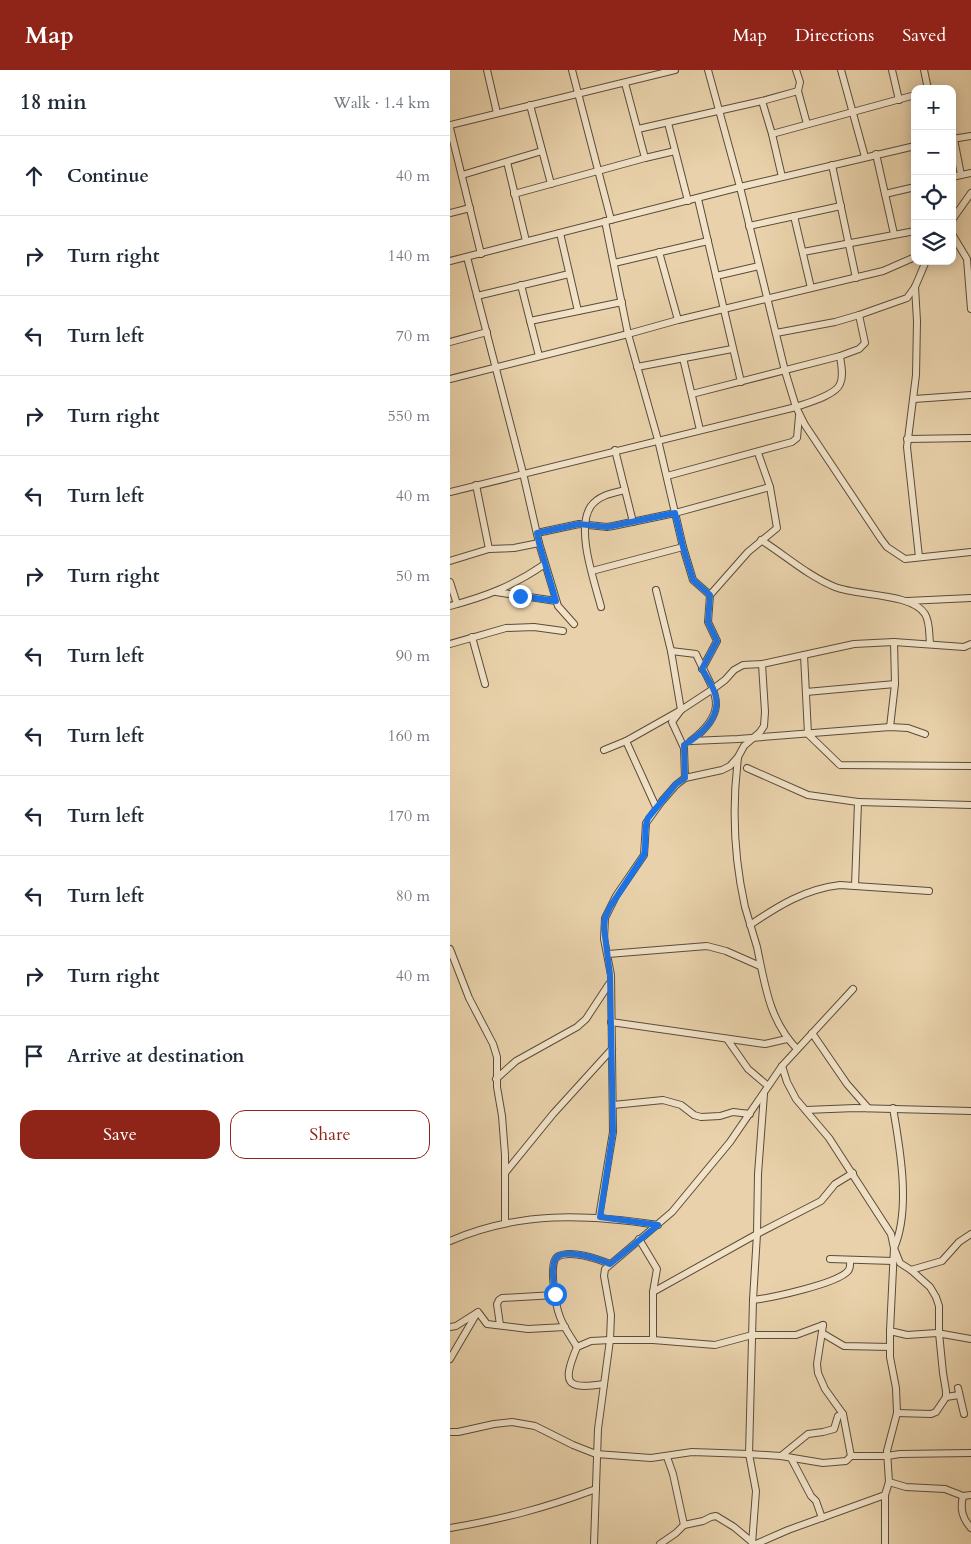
<!DOCTYPE html>
<meta charset="utf-8">
<style>
:root{--surface:#fff;--page:#f2f2f3;--text:#1f2937;--muted:#747a83;--line:#e0e1e3;--accent:#8f2418}
body{margin:0;font-family:Cardo,serif;background:var(--page);color:var(--text)}
.controls{position:absolute;right:15px;top:15px;display:grid;overflow:hidden;border-radius:10px;box-shadow:0 2px 12px #0003}
.controls button{width:45px;height:45px;display:grid;place-items:center;padding:0;border:0;border-bottom:1px solid var(--line);background:var(--surface);color:var(--text);font:25px sans-serif}
.stop{position:absolute;width:15px;height:15px;margin:-11px;border:4px solid #1a73e8;border-radius:50%;background:#fff}
.stop.end{background:#1a73e8;border-color:#fff;box-shadow:0 1px 5px #0008}
.list{margin:0;padding:0;list-style:none}
h2{display:flex;justify-content:space-between;align-items:center;height:65px;margin:0;padding:0 20px;font-size:21px}
h2 small{font-size:16px;font-weight:400;color:var(--muted)}
.list li{display:grid;grid-template-columns:32px 1fr auto;gap:15px;align-items:center;box-sizing:border-box;height:80px;padding:0 20px;border-top:1px solid var(--line)}
.list b{display:block;font-size:19px;white-space:nowrap}
.list em{font-size:16px;font-style:normal;color:var(--muted)}
.actions{display:flex;gap:10px;padding:15px 20px}
.actions a{flex:1;padding:11px 0;border:1px solid var(--accent);border-radius:15px;text-align:center;font-size:18px;color:var(--accent)}
.actions .main{background:var(--accent);color:#fff}
.icon{flex:none;width:28px;height:28px;fill:none;stroke:currentColor;stroke-width:2;stroke-linecap:round;stroke-linejoin:round}
.map{position:relative;flex:none;width:521px;height:1474px;overflow:hidden}
header{display:flex;align-items:center;gap:30px;box-sizing:border-box;height:70px;padding:0 25px;background:var(--accent);color:#fff}
header strong{font-size:24px}
nav{display:flex;gap:28px;margin-inline-start:auto;font-size:18px}
main{display:flex}
aside{flex:1;background:var(--surface)}
.map>svg:first-child{display:block}
</style>
<header>
<strong>Map</strong>
<nav><a>Map</a><a>Directions</a><a>Saved</a></nav>
</header>
<main>
<aside>
<h2>18 min<small>Walk · 1.4 km</small></h2>
<ul class="list">
<li><svg class="icon" aria-label="ahead" viewBox="0 0 24 24"><path d="M12 20V5M6 11l6-6 6 6"/></svg><div><b>Continue</b></div><em>40 m</em></li>
<li><svg class="icon" aria-label="right" viewBox="0 0 24 24"><path d="M7 20v-9h11M14 6l5 5-5 5"/></svg><div><b>Turn right</b></div><em>140 m</em></li>
<li><svg class="icon" aria-label="left" viewBox="0 0 24 24"><path d="M17 20v-9H6M10 6l-5 5 5 5"/></svg><div><b>Turn left</b></div><em>70 m</em></li>
<li><svg class="icon" aria-label="right" viewBox="0 0 24 24"><path d="M7 20v-9h11M14 6l5 5-5 5"/></svg><div><b>Turn right</b></div><em>550 m</em></li>
<li><svg class="icon" aria-label="left" viewBox="0 0 24 24"><path d="M17 20v-9H6M10 6l-5 5 5 5"/></svg><div><b>Turn left</b></div><em>40 m</em></li>
<li><svg class="icon" aria-label="right" viewBox="0 0 24 24"><path d="M7 20v-9h11M14 6l5 5-5 5"/></svg><div><b>Turn right</b></div><em>50 m</em></li>
<li><svg class="icon" aria-label="left" viewBox="0 0 24 24"><path d="M17 20v-9H6M10 6l-5 5 5 5"/></svg><div><b>Turn left</b></div><em>90 m</em></li>
<li><svg class="icon" aria-label="left" viewBox="0 0 24 24"><path d="M17 20v-9H6M10 6l-5 5 5 5"/></svg><div><b>Turn left</b></div><em>160 m</em></li>
<li><svg class="icon" aria-label="left" viewBox="0 0 24 24"><path d="M17 20v-9H6M10 6l-5 5 5 5"/></svg><div><b>Turn left</b></div><em>170 m</em></li>
<li><svg class="icon" aria-label="left" viewBox="0 0 24 24"><path d="M17 20v-9H6M10 6l-5 5 5 5"/></svg><div><b>Turn left</b></div><em>80 m</em></li>
<li><svg class="icon" aria-label="right" viewBox="0 0 24 24"><path d="M7 20v-9h11M14 6l5 5-5 5"/></svg><div><b>Turn right</b></div><em>40 m</em></li>
<li><svg class="icon" aria-label="arrive" viewBox="0 0 24 24"><path d="M6 21V4h12l-3 4 3 4H6"/></svg><div><b>Arrive at destination</b></div></li>
</ul>
<div class="actions"><a class="main">Save</a><a>Share</a></div>
</aside>
<div class="map">
<svg width="521" height="1474" viewBox="0 0 521 1474">
<rect width="100%" height="100%" fill="#e9d2ab"/>
<filter id="stains"><feTurbulence type="fractalNoise" baseFrequency=".004" numOctaves="4"/><feColorMatrix values="0 0 0 0 .2 0 0 0 0 .09 0 0 0 0 .02 0 0 0 .5 -.17"/></filter>
<radialGradient id="worn" r=".72"><stop offset=".6" stop-color="#630" stop-opacity="0"/><stop offset="1" stop-color="#630" stop-opacity=".3"/></radialGradient>
<g fill="none" stroke-linecap="round" stroke-linejoin="round">
<defs>
<g id="street">
<polyline points="37,0 47,43"/>
<polyline points="122,0 161,150"/>
<polyline points="258,0 290,117 335,301 346,337 355,355 431,469 437,477 455,489 521,482"/>
<polyline points="346,0 350,12 348,21 357,54"/>
<polyline points="391,0 415,87"/>
<polyline points="442,0 449,30"/>
<polyline points="474,0 478,19"/>
<polyline points="175,13 195,88 225,81"/>
<polyline points="312,31 322,64 332,107"/>
<polyline points="80,35 101,114"/>
<polyline points="218,53 238,131"/>
<polyline points="0,55 225,0"/>
<polyline points="0,58 31,184"/>
<polyline points="188,59 312,31 348,21"/>
<polyline points="322,64 465,25"/>
<polyline points="502,69 521,66"/>
<polyline points="504,69 511,105"/>
<polyline points="426,84 444,164"/>
<polyline points="57,92 76,171"/>
<polyline points="382,95 406,208"/>
<polyline points="12,105 92,81"/>
<polyline points="502,107 521,103"/>
<polyline points="64,124 195,88"/>
<polyline points="435,124 465,117"/>
<polyline points="248,129 291,312"/>
<polyline points="0,143 20,138"/>
<polyline points="344,146 361,218"/>
<polyline points="502,150 521,123"/>
<polyline points="155,151 178,264 208,370 233,477 243,510 260,525"/>
<polyline points="299,156 391,136"/>
<polyline points="110,163 128,241"/>
<polyline points="502,164 517,189 521,239"/>
<polyline points="209,182 228,250"/>
<polyline points="353,182 465,161"/>
<polyline points="17,187 73,403 89,473 108,536 124,554"/>
<polyline points="0,191 290,117 465,76"/>
<polyline points="164,193 258,171"/>
<polyline points="266,206 309,196"/>
<polyline points="71,215 89,286"/>
<polyline points="465,217 467,251 466,305 457,377 469,487"/>
<polyline points="27,226 119,204"/>
<polyline points="80,251 172,232"/>
<polyline points="326,263 385,252 409,245"/>
<polyline points="0,272 37,262"/>
<polyline points="233,288 250,360"/>
<polyline points="187,297 282,279"/>
<polyline points="0,309 178,264 228,250 433,201 465,187"/>
<polyline points="242,324 390,286"/>
<polyline points="464,329 521,325"/>
<polyline points="457,369 521,368"/>
<polyline points="165,380 183,452"/>
<polyline points="217,406 342,372 347,368 349,346"/>
<polyline points="26,415 39,479"/>
<path d="M0 422 346 337C357 333 386 325 390 314 394 306 391 294 390 286L409 279 415 273 409 245 457 228 465 217 476 191"/>
<polyline points="87,463 129,454 157,457 163,456 225,443 320,417"/>
<path d="M311 470C335 485 358 506 385 517 407 526 462 523 475 544 480 552 479 564 480 574"/>
<polyline points="0,491 39,479 64,478 89,473"/>
<polyline points="142,501 233,477"/>
<polyline points="0,512 7,534"/>
<polyline points="206,520 221,581 231,640 222,652 234,678 235,708"/>
<polyline points="46,522 106,531"/>
<polyline points="457,531 521,528"/>
<path d="M0 536C37 526 63 516 95 494"/>
<path d="M151 537C145 513 125 459 141 436 149 425 163 423 175 420"/>
<polyline points="22,567 35,614"/>
<polyline points="0,574 56,558 84,557 113,561"/>
<path d="M221 581 246 584C263 622 283 638 241 671"/>
<polyline points="354,585 358,664 390,695 521,696"/>
<polyline points="252,599 267,571 258,552 260,525 298,482 327,458 320,417 308,383"/>
<polyline points="356,622 445,614"/>
<polyline points="440,657 445,614 444,572"/>
<polyline points="176,671 206,737"/>
<polyline points="241,671 288,669 440,657 458,658 475,664"/>
<polyline points="154,680 176,671 231,640 263,619 275,610 284,600 293,595 312,594 404,574 444,572 514,577 521,574"/>
<path d="M288 688C282 737 284 788 295 837 299 850 303 864 307 877 315 915 319 950 347 979"/>
<polyline points="297,698 358,725 408,732 405,816"/>
<polyline points="408,732 521,735"/>
<path d="M300 855C328 836 355 819 390 815L479 821"/>
<polyline points="0,879 19,928 43,974 47,987 47,1017 52,1046 55,1085 55,1153"/>
<polyline points="158,884 257,876 276,881 310,896"/>
<polyline points="161,952 315,974 337,969"/>
<polyline points="362,963 397,1014 418,1038"/>
<polyline points="277,969 298,999 318,1016"/>
<polyline points="332,996 337,1012 346,1029 379,1068 441,1164 444,1178 440,1261 457,1265 487,1263 521,1269"/>
<polyline points="46,1009 66,991 127,957 136,949 159,914"/>
<polyline points="163,1035 213,1030 231,1035 244,1045 251,1047 270,1046 283,1042 300,1044"/>
<path d="M443 1038C450 1078 461 1140 444 1178L450 1193 461 1200 480 1217 486 1227 489 1236V1263L493 1303 496 1321V1327"/>
<polyline points="356,1040 405,1038 521,1041"/>
<polyline points="55,1103 103,1044 162,979"/>
<polyline points="149,1147 163,1062 161,905 154,869 155,848 166,826 194,785 196,753 212,731 226,715 235,708 272,700 280,696 288,687 294,676 310,662 314,656 315,642 312,594"/>
<polyline points="189,1169 207,1199 203,1222 203,1270"/>
<path d="M0 1171C69 1141 136 1144 208 1155"/>
<polyline points="380,1189 443,1191"/>
<polyline points="461,1200 492,1191 509,1172 521,1164"/>
<polyline points="203,1222 307,1164 371,1131 385,1114 403,1103"/>
<path d="M303 1230C320 1228 387 1214 398 1201 401 1198 400 1194 400 1190"/>
<polyline points="50,1255 47,1234 49,1230 52,1228 105,1225"/>
<polyline points="373,1255 367,1294 368,1303 375,1319 393,1344 401,1386"/>
<polyline points="0,1257 6,1256 28,1242 37,1254 78,1259 115,1257"/>
<polyline points="372,1263 394,1276 440,1277"/>
<path d="M127 1277C121 1267 114 1258 110 1247 106 1237 98 1193 107 1187 120 1179 148 1189 160 1194"/>
<polyline points="0,1289 27,1243"/>
<path d="M154 1314C115 1320 112 1313 127 1277L141 1271 160 1270H203L265 1275 302 1265H346L373 1255"/>
<polyline points="508,1318 514,1344"/>
<polyline points="447,1343 481,1344 486,1342 496,1327 509,1325"/>
<polyline points="0,1362 8,1362 44,1354 62,1352 85,1356 123,1375 146,1384 201,1388 242,1382 299,1384 331,1386 373,1393 396,1391 401,1386 437,1386 450,1384 521,1383"/>
<polyline points="331,1386 358,1364 373,1362 384,1359 388,1346 393,1344"/>
<polyline points="217,1387 223,1404 234,1455"/>
<polyline points="341,1388 361,1426 366,1431 372,1448"/>
<polyline points="439,1412 456,1417 495,1419 513,1426 521,1425"/>
<path d="M513 1426C510 1439 512 1448 521 1458"/>
<path d="M0 1458C53 1449 95 1438 146 1419"/>
<polyline points="144,1474 148,1359 160,1270 161,1245 154,1206 155,1199 222,1142 280,1072 332,996 403,919"/>
<polyline points="210,1474 226,1463 234,1455 253,1451 261,1447 266,1446 284,1457 302,1472"/>
<polyline points="302,1474 306,1421 299,1384 303,1230 307,1164 308,1104 314,1024"/>
<polyline points="306,1474 338,1460 435,1425"/>
<polyline points="435,1474 435,1425 439,1412 437,1381 447,1343 446,1318 440,1287 440,1261"/>
</g>
</defs>
<!-- street casing -->
<use href="#street" stroke="#5b4c38" stroke-width="8"/>
<!-- street -->
<use href="#street" stroke="#f1e2c8" stroke-width="6"/>
</g>
<g fill="none" stroke-linecap="round" stroke-linejoin="round">
<!-- route -->
<path stroke="#1a73e8" stroke-width="6" d="M70 526 106 531 89 473 87 463 129 454 157 457 225 443 233 477 243 510 260 525 258 552 267 571 252 599C257 608 265 618 266 628 270 649 249 666 234 675L235 708 226 714 198 748C193 760 197 773 194 785L160 837 155 848 154 858 160 905 163 1062 150 1147 208 1155 160 1194C149 1189 108 1175 104 1192 101 1202 104 1215 105 1224"/>
</g>
<rect width="100%" height="100%" filter="url(#stains)"/>
<rect width="100%" height="100%" fill="url(#worn)"/>
</svg>
<div class="controls">
<button>+</button>
<button>−</button>
<button><svg class="icon" aria-label="locate" viewBox="0 0 24 24"><circle cx="12" cy="12" r="6"/><path d="M12 2v4M12 18v4M2 12h4M18 12h4"/></svg></button>
<button><svg class="icon" aria-label="layers" viewBox="0 0 24 24"><path d="M12 4l9 5-9 5-9-5zM3 14l9 5 9-5"/></svg></button>
</div>
<div class="stop" style="left:105px;top:1224px"></div>
<div class="stop end" style="left:70px;top:526px"></div>
</div>
</main>
